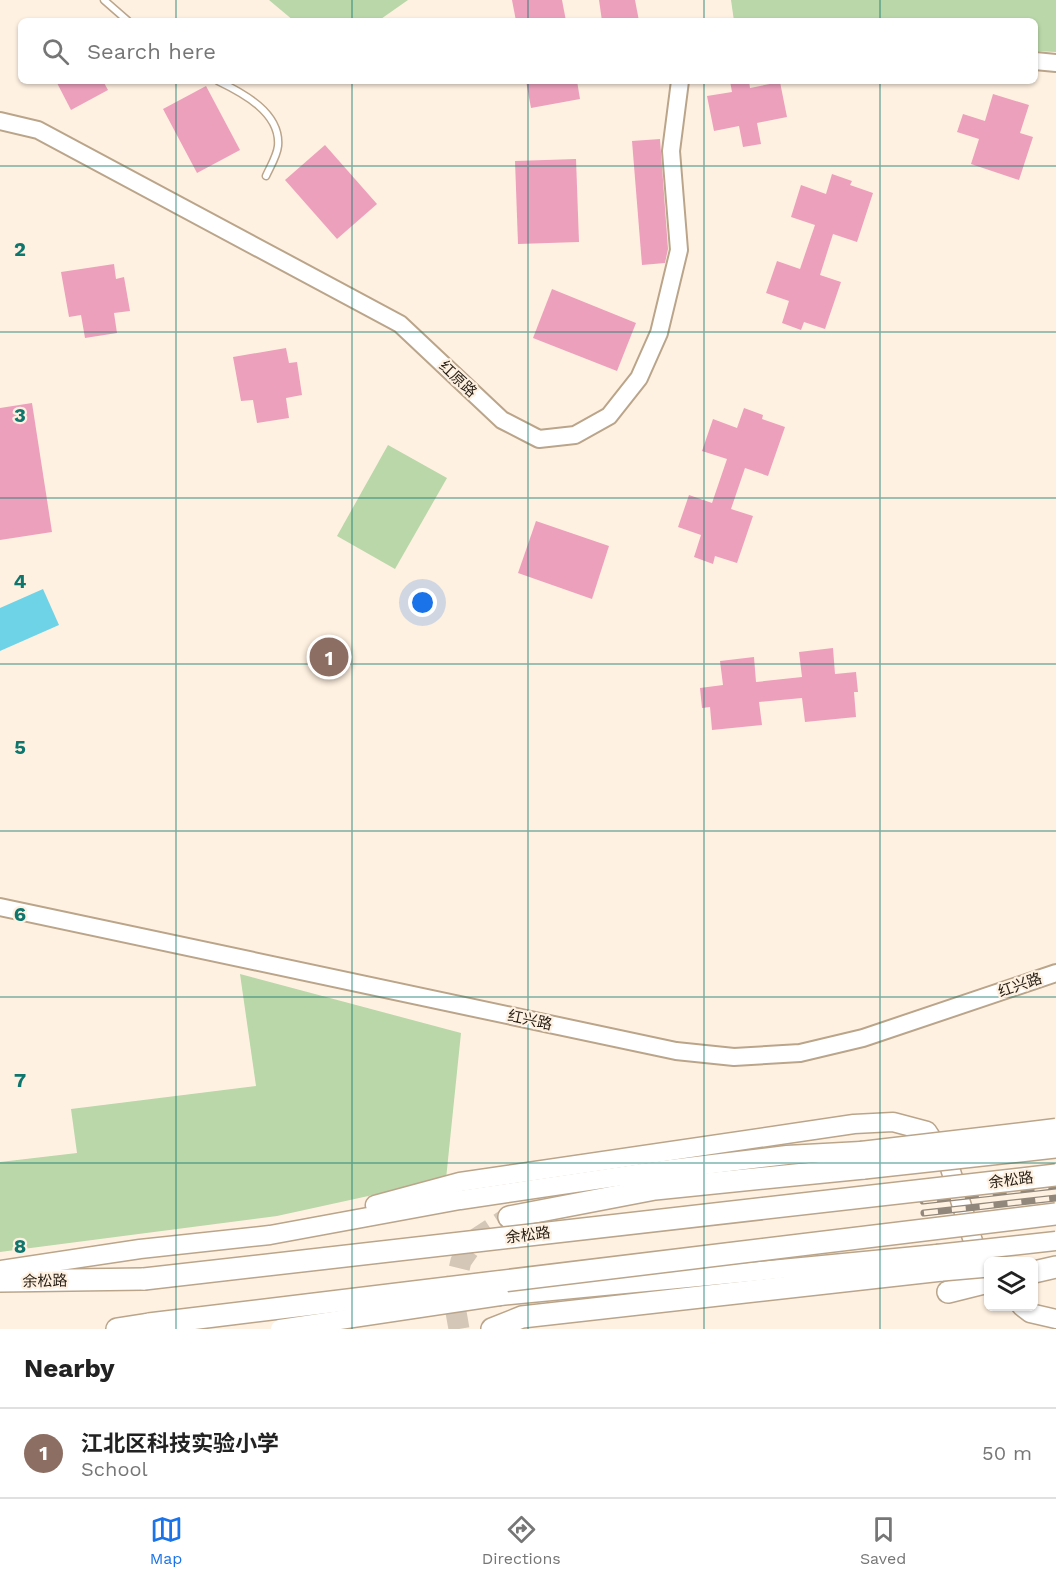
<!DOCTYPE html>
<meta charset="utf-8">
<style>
:root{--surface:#fff;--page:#f2f2f2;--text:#222;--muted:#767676;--line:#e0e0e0;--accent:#1a73e8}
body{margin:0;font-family:"Work Sans","Noto Sans SC",sans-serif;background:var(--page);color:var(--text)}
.controls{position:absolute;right:18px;bottom:18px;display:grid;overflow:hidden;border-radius:9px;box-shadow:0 2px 4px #0004}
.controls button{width:54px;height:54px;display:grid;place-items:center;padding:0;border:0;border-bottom:2px solid var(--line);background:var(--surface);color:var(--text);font:30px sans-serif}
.you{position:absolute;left:423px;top:603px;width:21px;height:21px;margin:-15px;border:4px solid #fff;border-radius:50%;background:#1a73e8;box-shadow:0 0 0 9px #1a73e833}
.badge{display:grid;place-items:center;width:39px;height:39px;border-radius:50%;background:var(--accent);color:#fff;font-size:20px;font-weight:700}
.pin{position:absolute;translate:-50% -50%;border:3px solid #fff;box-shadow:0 2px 6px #0006}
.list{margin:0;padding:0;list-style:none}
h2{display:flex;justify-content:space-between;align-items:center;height:78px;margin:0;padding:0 24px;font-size:26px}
h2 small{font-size:20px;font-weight:400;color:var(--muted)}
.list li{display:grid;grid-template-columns:39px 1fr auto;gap:18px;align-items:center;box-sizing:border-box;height:90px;padding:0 24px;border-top:2px solid var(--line)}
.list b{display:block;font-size:22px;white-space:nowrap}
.list p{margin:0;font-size:20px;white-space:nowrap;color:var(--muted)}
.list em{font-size:20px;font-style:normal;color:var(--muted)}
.icon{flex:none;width:33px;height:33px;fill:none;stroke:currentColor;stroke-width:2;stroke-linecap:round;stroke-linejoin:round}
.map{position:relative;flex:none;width:1056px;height:1329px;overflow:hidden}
.search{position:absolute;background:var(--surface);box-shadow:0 2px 4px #0004;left:18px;right:18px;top:18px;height:66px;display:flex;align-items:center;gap:15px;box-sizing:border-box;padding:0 21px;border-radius:9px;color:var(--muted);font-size:22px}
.sheet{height:168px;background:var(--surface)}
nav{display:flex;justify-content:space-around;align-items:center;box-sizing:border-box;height:84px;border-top:2px solid var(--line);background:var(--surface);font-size:16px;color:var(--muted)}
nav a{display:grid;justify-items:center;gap:3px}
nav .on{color:var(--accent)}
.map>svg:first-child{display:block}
</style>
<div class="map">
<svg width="1056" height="1329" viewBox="0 0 1056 1329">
<rect width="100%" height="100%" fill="#fff1e1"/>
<!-- green -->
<g fill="#b9d7a9">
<polygon points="269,0 408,0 378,21 294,21"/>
<polygon points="731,0 1056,0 1056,52 1035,51 1035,21 734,21"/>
<polygon points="388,445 447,478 395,569 337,536"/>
<polygon points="240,974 461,1033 446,1179 277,1216 0,1252 0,1162 77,1153 71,1109 256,1086"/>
</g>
<!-- water -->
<polygon fill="#6fd3e8" points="43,589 59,625 0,651 0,608"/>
<!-- building -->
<g fill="#eca0bc">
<polygon points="512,0 562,0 566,21 516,21"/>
<polygon points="599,0 635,0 639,21 602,21"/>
<polygon points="56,81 103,81 108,90 71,110"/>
<polygon points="526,81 577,81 580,99 531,108"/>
<polygon points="730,81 749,81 750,88 780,82 787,117 757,123 761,144 743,147 739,126 714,131 707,96 732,92"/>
<polygon points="206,86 240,150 197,173 163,109"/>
<polygon points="993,94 1029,105 1020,133 1033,137 1019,180 971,164 979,139 957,132 963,114 985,121"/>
<polygon points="660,139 668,249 665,263 642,265 632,141"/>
<polygon points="325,145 377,204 337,239 285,180"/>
<polygon points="576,159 579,242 518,244 515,161"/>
<polygon points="832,174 852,181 850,185 873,193 857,242 833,234 820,275 841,282 825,329 804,322 801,330 782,323 789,301 766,293 777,261 800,269 815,225 791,217 801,185 826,194"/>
<polygon points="114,264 116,279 124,277 130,311 114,313 117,333 85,338 81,315 69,317 61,272"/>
<polygon points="552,289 636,323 617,371 533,338"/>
<polygon points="286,348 289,363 297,362 302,395 286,398 289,418 257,423 253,400 241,401 233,357"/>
<polygon points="32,403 52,532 0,540 0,408"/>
<polygon points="744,408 763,415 762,419 785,427 768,476 745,468 731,509 753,516 737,563 715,556 713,564 694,557 701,535 678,527 689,495 712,503 727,459 702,451 713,419 737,428"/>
<polygon points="536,521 609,546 592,599 518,573"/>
<polygon points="833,648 835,674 856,672 858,692 854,692 856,717 805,722 802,698 759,702 762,725 712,730 710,707 702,708 700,688 723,685 720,661 754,657 756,682 802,677 799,652"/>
</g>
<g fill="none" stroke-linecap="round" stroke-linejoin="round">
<!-- trunk-tunnel -->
<polyline stroke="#d4c7b8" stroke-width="21" stroke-dasharray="21 10" stroke-linecap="butt" points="459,1329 453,1295 461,1261 477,1238 509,1217"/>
<defs>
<g id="service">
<polyline points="104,0 128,21"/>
<path d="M218 81C243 93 281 113 278 146 277 156 270 167 266 176"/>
</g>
<g id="tertiary">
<polyline points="1035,61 1056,63"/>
<polyline points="0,121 38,130 400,324 502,420 539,439 575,435 609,416 639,378 659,333 679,250 671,151 680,81"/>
<polyline points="0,907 676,1051 734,1057 800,1053 863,1038 1056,973"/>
</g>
<g id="secondary">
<polyline points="375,1205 460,1182 854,1124 893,1122 927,1131 949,1165 978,1257 982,1263"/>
<polyline points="0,1270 140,1249 270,1235 460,1200 663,1170 787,1155 861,1151"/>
<polyline points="500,1296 937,1254"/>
<polyline points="1021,1306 1030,1313 1056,1319"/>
</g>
<g id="trunk">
<polyline points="509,1217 655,1189 864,1168"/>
<polyline points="1034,1272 1056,1267"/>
<polyline points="0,1281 144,1279"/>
<polyline points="948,1292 988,1282"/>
<polyline points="117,1329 149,1324"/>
<polyline points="492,1329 522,1317 942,1270"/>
</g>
</defs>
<!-- service casing -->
<use href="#service" stroke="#baa58b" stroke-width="9"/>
<!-- tertiary casing -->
<use href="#tertiary" stroke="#baa58b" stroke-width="20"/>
<!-- secondary casing -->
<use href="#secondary" stroke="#baa58b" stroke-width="21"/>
<!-- trunk casing -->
<use href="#trunk" stroke="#baa58b" stroke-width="24"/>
<!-- service -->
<use href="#service" stroke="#fff" stroke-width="6"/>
<!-- tertiary -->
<use href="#tertiary" stroke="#fff" stroke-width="16"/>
<!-- secondary -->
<use href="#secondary" stroke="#fff" stroke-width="18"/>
<!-- trunk -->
<use href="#trunk" stroke="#fff" stroke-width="21"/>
<defs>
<g id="rail">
<polyline points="923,1201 1056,1186"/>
<polyline points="924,1213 1056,1198"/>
</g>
</defs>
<!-- rail casing -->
<use href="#rail" stroke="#91877a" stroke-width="7"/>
<!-- rail -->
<use href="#rail" stroke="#fff1e1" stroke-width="4.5" stroke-dasharray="14" stroke-linecap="butt"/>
<defs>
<g id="secondary-bridge">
<polyline points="861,1151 1056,1128"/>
<polyline points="937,1254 1056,1241"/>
<polyline points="280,1329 500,1296"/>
</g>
<g id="trunk-bridge">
<polyline points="864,1168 1056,1147"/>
<polyline points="942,1270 988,1266"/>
<polyline points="144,1279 1056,1175"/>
<polyline points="149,1324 1056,1214"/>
</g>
</defs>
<!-- secondary-bridge casing -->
<use href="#secondary-bridge" stroke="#baa58b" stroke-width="21" stroke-linecap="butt"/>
<!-- trunk-bridge casing -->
<use href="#trunk-bridge" stroke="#baa58b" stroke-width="24" stroke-linecap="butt"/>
<!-- secondary-bridge -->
<use href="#secondary-bridge" stroke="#fff" stroke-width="18"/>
<!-- trunk-bridge -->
<use href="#trunk-bridge" stroke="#fff" stroke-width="21"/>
</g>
<!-- grid -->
<path fill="none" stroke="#0f766e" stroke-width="1.5" stroke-opacity="0.55" d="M176 0V21M352 0V21M528 0V21M704 0V21M880 0V21M176 81V1329M352 81V1329M528 81V1329M704 81V1329M880 81V1329M0 166H1056M0 332H1056M0 498H1056M0 664H1056M0 831H1056M0 997H1056M0 1163H1056"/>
<g text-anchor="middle" stroke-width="4.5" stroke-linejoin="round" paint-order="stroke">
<!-- street labels -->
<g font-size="15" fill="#271f15" stroke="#fff1e1">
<text transform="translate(458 379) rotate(43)" y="5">红原路</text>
<text transform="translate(1020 985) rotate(-19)" y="5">红兴路</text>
<text transform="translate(530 1020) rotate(12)" y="5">红兴路</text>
<text transform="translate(1011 1180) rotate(-7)" y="5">余松路</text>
<text transform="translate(528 1235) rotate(-7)" y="5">余松路</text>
<text transform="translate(45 1281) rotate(-1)" y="5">余松路</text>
</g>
</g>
<g font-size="20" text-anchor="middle" font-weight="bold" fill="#0f766e" stroke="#fff1e1" stroke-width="4.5" stroke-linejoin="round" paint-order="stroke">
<text x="20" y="256">2</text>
<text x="20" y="422">3</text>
<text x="20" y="588">4</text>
<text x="20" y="754">5</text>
<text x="20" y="921">6</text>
<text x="20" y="1087">7</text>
<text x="20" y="1253">8</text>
</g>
</svg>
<div class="controls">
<button><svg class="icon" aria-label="layers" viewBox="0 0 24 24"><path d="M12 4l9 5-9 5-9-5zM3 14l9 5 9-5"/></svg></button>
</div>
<div class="you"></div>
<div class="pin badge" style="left:329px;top:657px;background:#8d6e63">1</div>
<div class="search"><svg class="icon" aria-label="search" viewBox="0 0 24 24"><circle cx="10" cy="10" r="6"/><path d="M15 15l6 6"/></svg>Search here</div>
</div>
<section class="sheet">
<h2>Nearby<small></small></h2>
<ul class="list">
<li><span class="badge" style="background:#8d6e63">1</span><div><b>江北区科技实验小学</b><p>School</p></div><em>50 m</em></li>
</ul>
</section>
<nav>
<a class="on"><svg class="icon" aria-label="map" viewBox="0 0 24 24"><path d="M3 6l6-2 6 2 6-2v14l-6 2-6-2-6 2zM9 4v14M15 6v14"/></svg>Map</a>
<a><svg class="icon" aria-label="directions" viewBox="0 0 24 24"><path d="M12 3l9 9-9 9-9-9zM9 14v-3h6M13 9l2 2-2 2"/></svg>Directions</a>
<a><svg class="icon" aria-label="saved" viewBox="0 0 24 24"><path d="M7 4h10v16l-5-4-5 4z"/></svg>Saved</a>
</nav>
